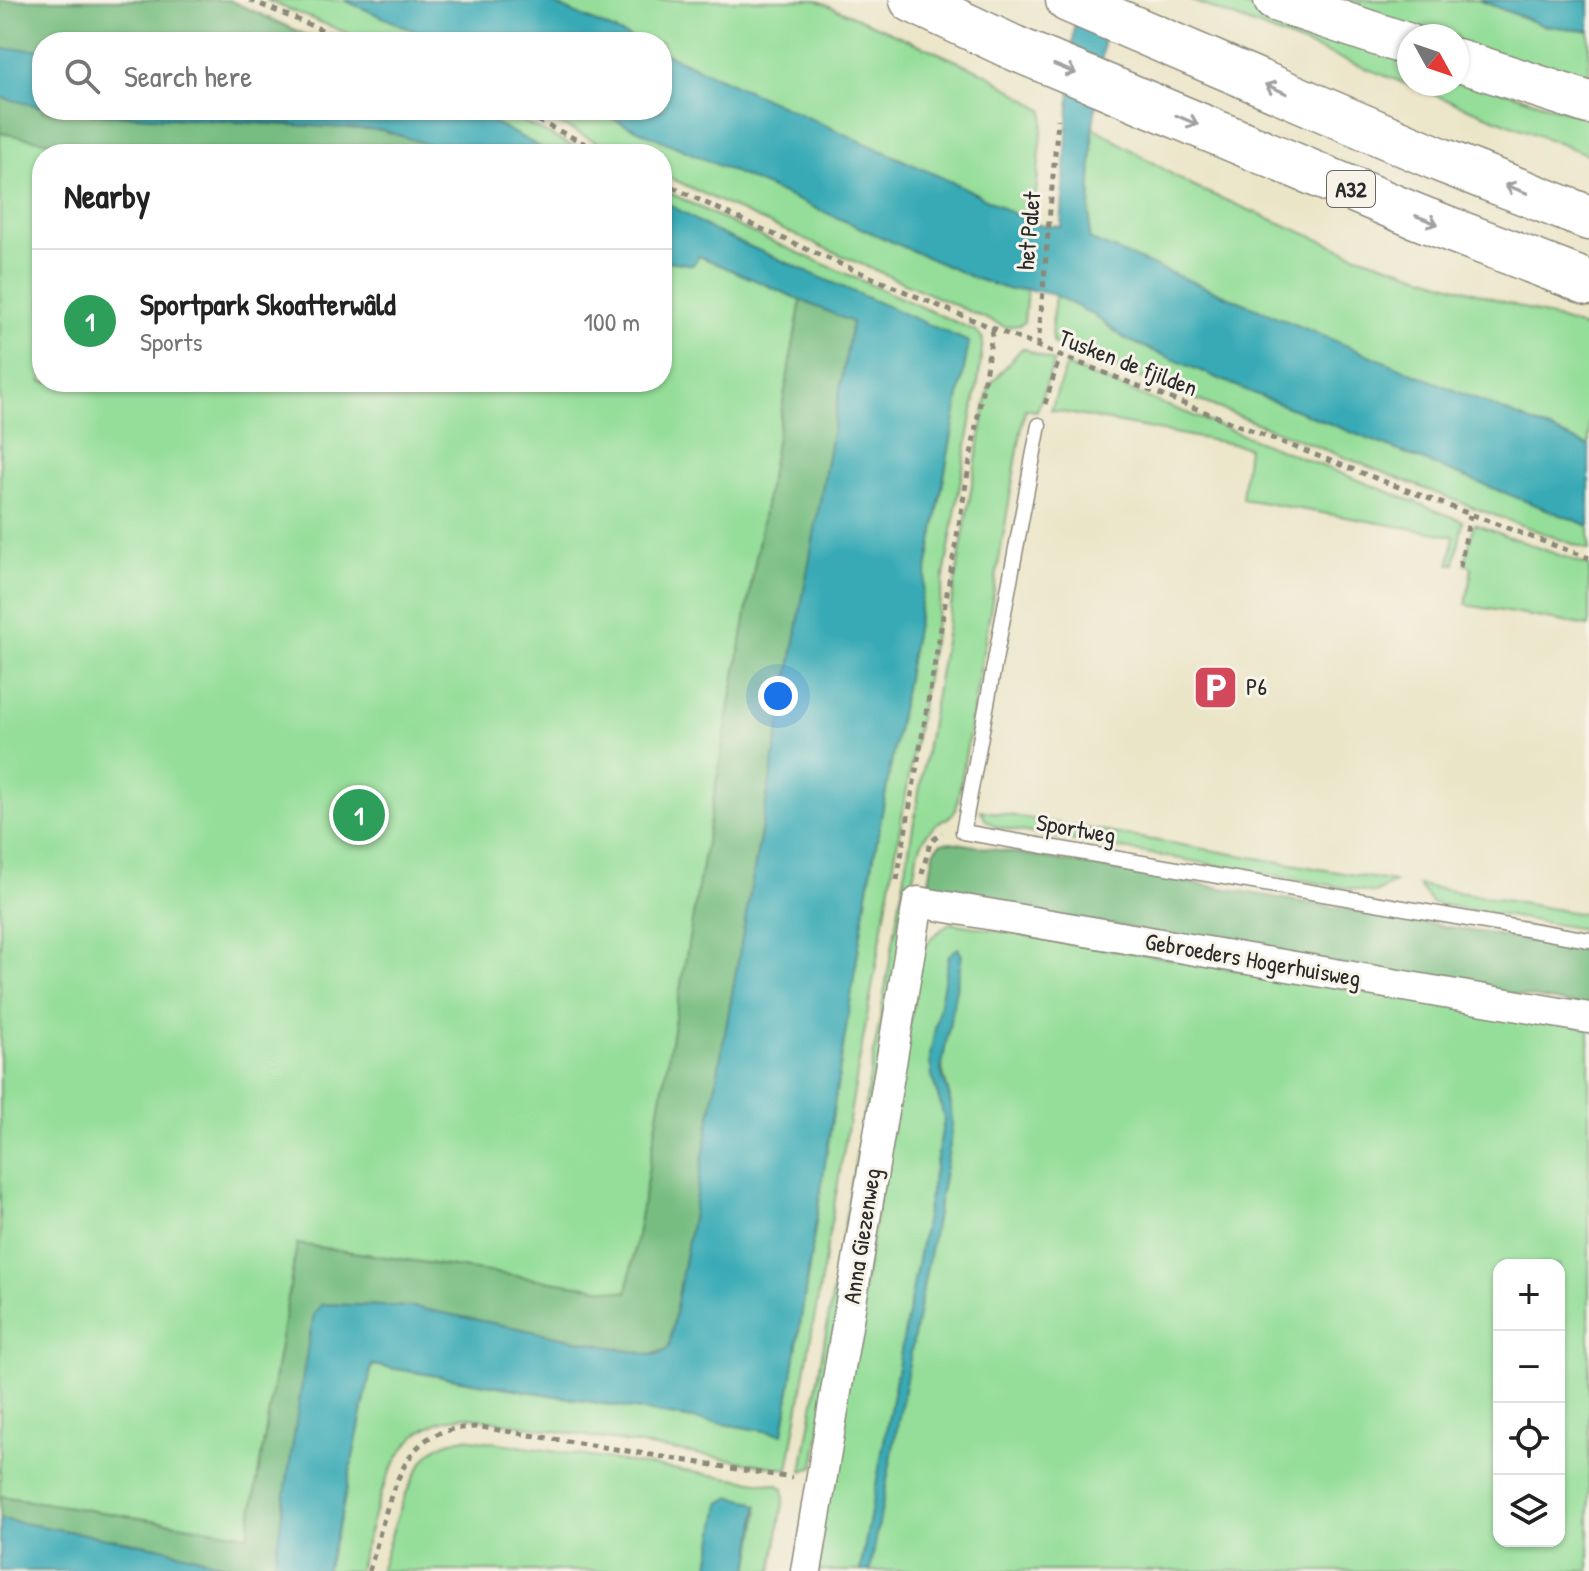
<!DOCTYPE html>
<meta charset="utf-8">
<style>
:root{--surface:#fff;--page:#f6f6f6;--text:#222;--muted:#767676;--line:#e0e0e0;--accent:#0b8043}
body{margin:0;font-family:"Patrick Hand",sans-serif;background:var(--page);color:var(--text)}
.controls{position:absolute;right:24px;bottom:24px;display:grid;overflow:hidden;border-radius:16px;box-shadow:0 2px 6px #0004}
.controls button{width:72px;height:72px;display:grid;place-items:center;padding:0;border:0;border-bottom:2px solid var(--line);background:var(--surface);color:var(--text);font:40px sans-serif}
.compass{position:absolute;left:1397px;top:24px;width:72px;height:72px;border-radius:50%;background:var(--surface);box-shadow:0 2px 6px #0004;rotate:130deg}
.you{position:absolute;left:778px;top:696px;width:28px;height:28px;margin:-20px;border:6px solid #fff;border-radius:50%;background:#1a73e8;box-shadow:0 0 0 12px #1a73e833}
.badge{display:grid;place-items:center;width:52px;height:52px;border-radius:50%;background:var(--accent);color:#fff;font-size:26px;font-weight:700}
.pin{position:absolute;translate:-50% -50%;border:4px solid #fff;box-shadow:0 2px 8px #0006}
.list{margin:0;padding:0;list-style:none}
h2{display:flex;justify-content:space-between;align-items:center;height:104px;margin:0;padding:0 32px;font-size:34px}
h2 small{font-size:26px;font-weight:400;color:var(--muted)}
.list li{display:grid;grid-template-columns:52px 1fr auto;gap:24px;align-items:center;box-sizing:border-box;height:144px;padding:0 32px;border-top:2px solid var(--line)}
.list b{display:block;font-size:30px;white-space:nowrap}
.list p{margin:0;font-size:26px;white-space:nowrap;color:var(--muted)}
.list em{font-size:26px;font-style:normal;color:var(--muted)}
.icon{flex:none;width:44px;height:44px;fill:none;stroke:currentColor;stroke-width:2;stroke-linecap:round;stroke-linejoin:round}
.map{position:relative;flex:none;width:1589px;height:1571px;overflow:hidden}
.search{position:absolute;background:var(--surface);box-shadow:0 2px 6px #0004;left:32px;top:32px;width:640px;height:88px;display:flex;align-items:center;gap:20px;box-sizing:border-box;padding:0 28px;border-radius:32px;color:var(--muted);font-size:30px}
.panel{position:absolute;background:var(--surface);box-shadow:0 2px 6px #0004;left:32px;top:144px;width:640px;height:248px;border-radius:32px}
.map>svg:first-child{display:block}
</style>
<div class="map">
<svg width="1589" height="1571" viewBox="0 0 1589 1571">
<rect width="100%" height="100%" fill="#f7f3e8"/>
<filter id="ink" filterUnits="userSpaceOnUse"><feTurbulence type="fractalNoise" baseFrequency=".0125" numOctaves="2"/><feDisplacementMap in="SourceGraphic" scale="16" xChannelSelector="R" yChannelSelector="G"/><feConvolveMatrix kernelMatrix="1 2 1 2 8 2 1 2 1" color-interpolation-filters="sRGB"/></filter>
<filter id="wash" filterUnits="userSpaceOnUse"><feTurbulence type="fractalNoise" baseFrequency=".006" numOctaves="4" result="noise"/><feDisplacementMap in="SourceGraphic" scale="32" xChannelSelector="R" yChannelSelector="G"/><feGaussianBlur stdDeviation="1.8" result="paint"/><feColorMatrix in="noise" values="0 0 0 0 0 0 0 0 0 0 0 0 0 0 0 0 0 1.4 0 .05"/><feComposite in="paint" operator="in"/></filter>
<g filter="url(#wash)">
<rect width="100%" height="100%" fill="#ebe5c8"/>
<!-- green -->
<g fill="#94de99" stroke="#608462" stroke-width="2" fill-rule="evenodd">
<polygon points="266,0 344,0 439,42 369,42"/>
<polygon points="545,0 816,0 987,74 1044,111 1033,224 965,188 662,52 662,42 640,42"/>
<polygon points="1190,0 1227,0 1409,61 1409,84 1457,84 1457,76 1589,119 1589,155"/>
<polygon points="1322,0 1479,0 1541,25 1589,31 1589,88 1457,44 1457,36 1431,36"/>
<polygon points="470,110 498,110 590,154 553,154"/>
<polygon points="531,110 593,110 974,278 1010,290 1027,289 1024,322 1020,325 1005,327 740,211 662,174 662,154 622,154"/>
<polygon points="0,117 219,154 42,154 42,382 662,382 662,260 693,265 699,256 801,300 638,1302 297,1249 250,1546 0,1498"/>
<polygon points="1093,127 1192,186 1354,254 1589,329 1589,446 1089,239"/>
<path d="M662 189 737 226 976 331 983 339 979 376 788 1469 465 1416C451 1419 435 1422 423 1430 384 1456 371 1529 358 1571H326L341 1516 372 1365 783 1434 867 894 969 342 714 231 662 200Z"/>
<polygon points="1055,295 1092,314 1125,339 1265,398 1589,526 1589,550 1472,507 1054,344 1051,333"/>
<path d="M1022 348 1054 362 1037 411 1025 409 956 810C951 817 948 818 940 822 927 829 922 842 917 855L814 1467 802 1471 989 386Z"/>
<polygon points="1066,366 1463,521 1455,564 1450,564 1454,536 1242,499 1248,447 1051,410"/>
<polygon points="1474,524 1589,566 1589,626 1466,605 1472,567 1465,564"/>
<polygon points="980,810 1395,882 1375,893 997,827 986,820"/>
<polygon points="1418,885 1589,915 1589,930 1432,903"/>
<path d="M950 923 1589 1028V1571H870L951 1139C952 1125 952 1112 950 1098 947 1083 941 1073 942 1058L935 1089 942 1106 944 1120 860 1571H814L922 952 932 937ZM1499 1265H1559V1541H1499Z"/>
<path d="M465 1438 778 1485 783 1489 784 1497 772 1571H749L759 1511 720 1504 708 1571H380C391 1537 407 1472 435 1449 444 1442 455 1440 465 1438Z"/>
</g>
<!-- forest -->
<g fill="#77bd81" stroke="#517456" stroke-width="2">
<polygon points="0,0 229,0 321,42 42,42 42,49 0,49"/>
<polygon points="0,97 42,107 42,110 82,113 382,130 459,154 116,154 0,133"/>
<polygon points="801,300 852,322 669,1348 651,1355 413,1307 322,1304 275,1559 269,1571 246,1571 163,1548 0,1519 0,1496 248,1535 297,1244 627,1292"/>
<polygon points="951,842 1589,951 1589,1007 927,893 934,852 941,843"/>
</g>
<!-- water -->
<g fill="#39aab6" stroke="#326a70" stroke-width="2">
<polygon points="344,0 545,0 640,42 439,42"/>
<polygon points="1076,0 1105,0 1103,49 1093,127 1089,239 1589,446 1589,526 1265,398 1125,339 1092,314 1055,295 1027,289 1010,290 974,278 593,110 662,110 662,52 965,188 1033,224 1061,227"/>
<polygon points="1479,0 1589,0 1589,31 1542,25"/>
<polygon points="0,49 42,49 42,107 0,97"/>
<polygon points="61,110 470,110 553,154 459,154 382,130 82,113"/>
<polygon points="662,200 714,231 969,342 867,894 783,1434 372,1365 341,1516 326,1571 269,1571 275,1559 308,1344 314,1314 322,1304 413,1307 650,1355 662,1353 669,1347 852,322 699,256 693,265 662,260"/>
<path d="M958 948 962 956 941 1071 949 1095 952 1123 951 1139 870 1571H860L944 1120C941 1097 929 1079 930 1055L949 955Z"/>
<polygon points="732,1497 750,1501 758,1506 749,1571 708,1571 720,1503"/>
<polygon points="0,1519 163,1548 246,1571 0,1571"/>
</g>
</g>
<g filter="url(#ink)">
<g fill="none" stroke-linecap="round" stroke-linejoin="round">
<defs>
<polyline id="service" points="1039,425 963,832 1589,940"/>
<polyline id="minor" points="806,1571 918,902 1589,1018"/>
<g id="secondary">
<polyline points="1275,0 1409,45"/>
<polyline points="1457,60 1589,103"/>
</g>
<g id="motorway">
<polyline points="912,0 1014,48"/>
<polyline points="1068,0 1441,160 1589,218"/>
<polyline points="1115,90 1418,217 1589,283"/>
</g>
</defs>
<!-- service casing -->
<use href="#service" stroke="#8b887a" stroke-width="17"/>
<!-- minor casing -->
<use href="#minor" stroke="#8b887a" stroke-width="33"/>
<!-- secondary casing -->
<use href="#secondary" stroke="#8b887a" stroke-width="45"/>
<!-- motorway casing -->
<use href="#motorway" stroke="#8b887a" stroke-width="47"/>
<!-- path -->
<g stroke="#8b887a" stroke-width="5" stroke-dasharray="6 6" stroke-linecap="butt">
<polyline points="250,0 351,42"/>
<polyline points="516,110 606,154"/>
<path d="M662 182C833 265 1009 336 1187 405 1320 457 1454 509 1589 558"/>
<polyline points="1038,347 1058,119"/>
<polyline points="1045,404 1060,356"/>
<polyline points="1460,567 1470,515"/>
<polyline points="922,874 930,843 942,832"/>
<polyline points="897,880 993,329"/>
<path d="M369 1571C381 1534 393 1463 426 1440 442 1429 463 1427 481 1427L792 1478"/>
</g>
<!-- service -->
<use href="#service" stroke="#fff" stroke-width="14"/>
<!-- minor -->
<use href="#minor" stroke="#fff" stroke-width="30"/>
<!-- secondary -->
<use href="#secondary" stroke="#fff" stroke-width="42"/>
<!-- motorway -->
<use href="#motorway" stroke="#fff" stroke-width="44"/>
<defs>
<polyline id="motorway-bridge" points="1014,48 1115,90"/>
</defs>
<!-- motorway-bridge casing -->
<use href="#motorway-bridge" stroke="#8b887a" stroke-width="47" stroke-linecap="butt"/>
<!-- motorway-bridge -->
<use href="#motorway-bridge" stroke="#fff" stroke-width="44"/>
</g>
<!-- one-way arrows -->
<defs><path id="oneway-shaft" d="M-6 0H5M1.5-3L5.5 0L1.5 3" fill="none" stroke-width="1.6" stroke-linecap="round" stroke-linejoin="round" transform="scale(2)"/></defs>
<g stroke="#a0a0a0">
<use href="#oneway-shaft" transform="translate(1065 69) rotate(22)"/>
<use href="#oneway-shaft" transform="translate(1276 89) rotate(-157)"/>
<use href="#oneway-shaft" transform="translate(1187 120) rotate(23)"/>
<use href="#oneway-shaft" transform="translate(1516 189) rotate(-159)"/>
<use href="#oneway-shaft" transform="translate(1427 220) rotate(21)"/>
</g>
</g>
<!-- icons -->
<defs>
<symbol id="parking-square" viewBox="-11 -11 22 22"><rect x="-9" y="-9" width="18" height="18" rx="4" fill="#d1495b" stroke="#f7f3e8"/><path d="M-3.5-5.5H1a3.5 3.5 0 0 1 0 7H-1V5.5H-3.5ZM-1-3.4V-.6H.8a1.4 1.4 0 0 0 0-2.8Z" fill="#fff"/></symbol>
</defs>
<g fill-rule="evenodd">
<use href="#parking-square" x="1190" y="662" width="51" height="51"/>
</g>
<g text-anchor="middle" stroke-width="6" stroke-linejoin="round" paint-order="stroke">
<!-- shield labels -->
<rect fill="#f7f3e8" stroke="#686764" stroke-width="2" x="1327" y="171" width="48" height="36" rx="6"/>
<g font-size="22" font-weight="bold" fill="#2b2b2b">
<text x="1351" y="197">A32</text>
</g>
<!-- street labels -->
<g font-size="24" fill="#2b2b2b" stroke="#f7f3e8">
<text transform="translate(1029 231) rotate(-85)" y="8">het Palet</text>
<text transform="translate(1128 363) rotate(21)" y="8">Tusken de fjilden</text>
<text transform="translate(1076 829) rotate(10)" y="8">Sportweg</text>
<text transform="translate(1253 960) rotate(10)" y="8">Gebroeders Hogerhuisweg</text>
<text transform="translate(862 1236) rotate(-81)" y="8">Anna Giezenweg</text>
</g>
<!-- poi labels -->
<g font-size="24" fill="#2b2b2b" stroke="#f7f3e8" text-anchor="start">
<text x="1246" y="695">P6</text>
</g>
</g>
</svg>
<div class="controls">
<button>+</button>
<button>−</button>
<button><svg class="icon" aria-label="locate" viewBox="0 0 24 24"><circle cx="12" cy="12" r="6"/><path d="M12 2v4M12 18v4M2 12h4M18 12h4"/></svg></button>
<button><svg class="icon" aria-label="layers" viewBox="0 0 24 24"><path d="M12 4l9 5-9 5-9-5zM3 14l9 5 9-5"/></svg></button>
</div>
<svg class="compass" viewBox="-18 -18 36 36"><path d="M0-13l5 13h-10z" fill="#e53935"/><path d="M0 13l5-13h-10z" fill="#767676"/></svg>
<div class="you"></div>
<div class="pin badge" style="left:359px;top:815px;background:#2e9e5b">1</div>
<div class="search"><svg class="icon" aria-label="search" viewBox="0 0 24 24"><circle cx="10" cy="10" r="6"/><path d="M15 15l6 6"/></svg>Search here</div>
<section class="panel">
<h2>Nearby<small></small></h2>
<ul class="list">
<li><span class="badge" style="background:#2e9e5b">1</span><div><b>Sportpark Skoatterwâld</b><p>Sports</p></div><em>100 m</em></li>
</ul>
</section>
</div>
